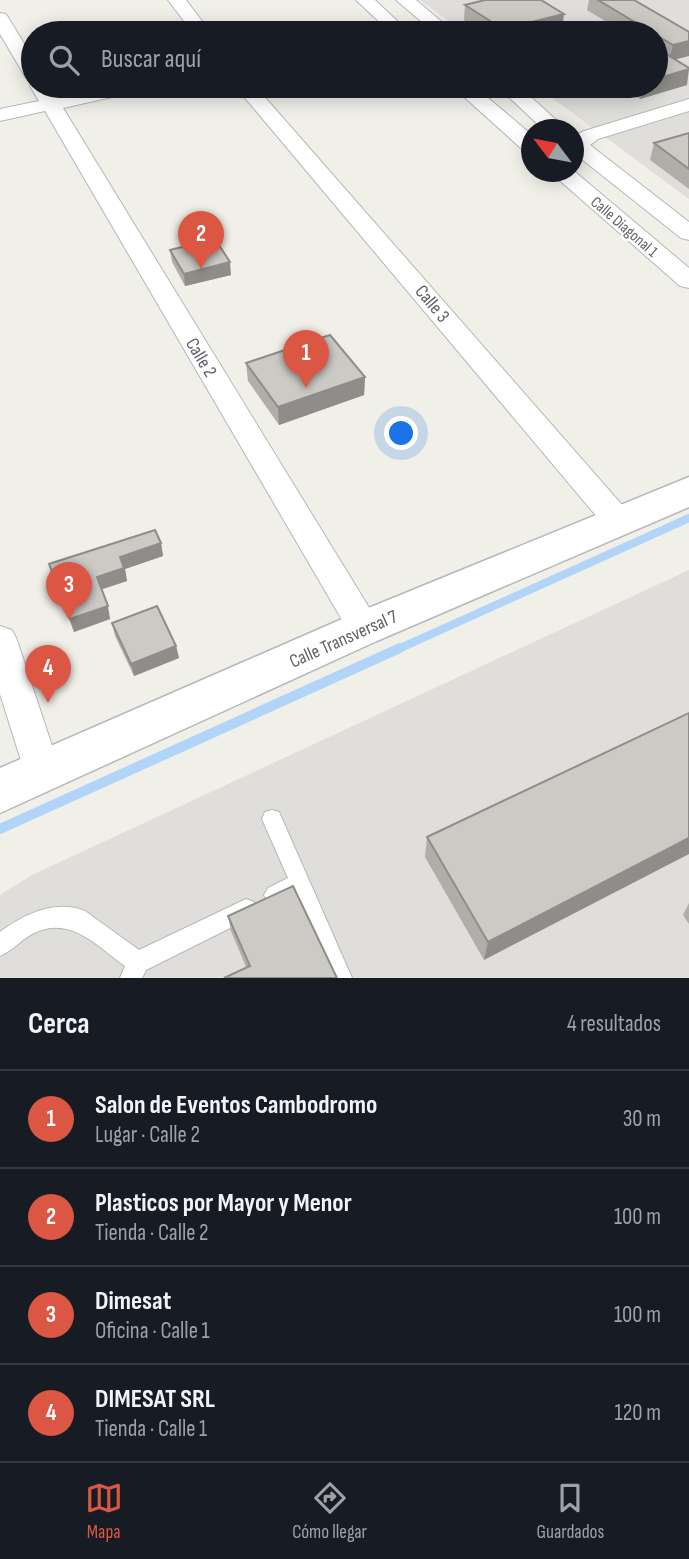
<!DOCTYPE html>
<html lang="es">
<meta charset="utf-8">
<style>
:root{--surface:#171b24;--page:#20242c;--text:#f1f3f6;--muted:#9ea1a6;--line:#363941;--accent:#db5743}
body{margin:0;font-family:"Sofia Sans Condensed",sans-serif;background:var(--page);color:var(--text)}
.compass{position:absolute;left:521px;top:119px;width:63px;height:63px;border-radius:50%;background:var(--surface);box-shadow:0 4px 18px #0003;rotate:302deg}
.you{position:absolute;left:402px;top:434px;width:24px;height:24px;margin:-18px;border:5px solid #fff;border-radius:50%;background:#1a73e8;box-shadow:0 0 0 10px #1a73e833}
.badge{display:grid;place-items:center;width:46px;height:46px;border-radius:50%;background:var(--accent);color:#fff;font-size:23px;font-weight:700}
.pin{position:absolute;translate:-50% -58px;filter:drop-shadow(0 2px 4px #0008)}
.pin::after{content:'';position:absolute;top:37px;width:24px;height:21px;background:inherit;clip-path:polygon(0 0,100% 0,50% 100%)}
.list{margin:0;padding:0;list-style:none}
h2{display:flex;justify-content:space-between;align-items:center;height:91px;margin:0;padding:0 28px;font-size:30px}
h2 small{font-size:23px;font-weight:400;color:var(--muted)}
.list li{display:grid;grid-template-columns:46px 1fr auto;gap:21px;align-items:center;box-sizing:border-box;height:98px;padding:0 28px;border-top:2px solid var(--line)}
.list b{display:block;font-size:26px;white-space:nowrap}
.list p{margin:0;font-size:23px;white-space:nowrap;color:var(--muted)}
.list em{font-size:23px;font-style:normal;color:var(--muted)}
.icon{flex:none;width:38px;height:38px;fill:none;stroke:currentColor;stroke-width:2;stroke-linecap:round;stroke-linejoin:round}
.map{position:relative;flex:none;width:689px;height:978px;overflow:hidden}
.search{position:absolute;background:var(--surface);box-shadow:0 4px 18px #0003;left:21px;right:21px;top:21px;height:77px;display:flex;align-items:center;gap:18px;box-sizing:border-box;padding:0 24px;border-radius:38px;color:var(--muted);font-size:26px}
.sheet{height:483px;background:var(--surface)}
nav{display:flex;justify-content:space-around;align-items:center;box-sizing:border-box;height:98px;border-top:2px solid var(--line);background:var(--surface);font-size:19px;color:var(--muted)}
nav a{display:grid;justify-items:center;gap:4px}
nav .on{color:var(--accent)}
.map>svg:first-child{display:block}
</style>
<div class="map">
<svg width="689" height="978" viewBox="0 0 689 978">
<rect width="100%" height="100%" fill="#f0efe8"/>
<!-- industrial -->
<g fill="#dfdeda">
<polygon points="420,0 689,0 689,199 536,86 656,86 656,33 465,33"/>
<polygon points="689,570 689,978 0,978 0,895 32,875"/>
</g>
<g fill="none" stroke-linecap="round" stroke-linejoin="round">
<!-- stream-far1 -->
<polyline stroke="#b0d5f8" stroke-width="8" points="396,650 689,518"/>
<!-- stream -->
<polyline stroke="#b0d5f8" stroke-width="10" points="0,829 400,648"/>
<defs>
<g id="service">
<polygon points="272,810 279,812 352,978 330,978 296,896 275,905 268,902 264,895 268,888 288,878 262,819 265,812"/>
<path d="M246 899 254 902 257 909 254 916 146 970 142 978H120L125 966C97 946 69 914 32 934 21 940 12 951 0 956V932C23 915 55 899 85 911L139 950Z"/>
</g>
<g id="minor">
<polygon points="168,0 186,0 211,33 193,33"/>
<polygon points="356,0 375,0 410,33 391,33"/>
<polygon points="396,0 416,0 455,33 435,33"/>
<polygon points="0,13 6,14 33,58 33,80 26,78 0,34"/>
<polygon points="33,82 33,86 50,86 57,97 109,86 146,86 143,90 63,108 376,619 381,628 376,637 364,641 352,637 45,111 0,121 0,109 39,101 30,86"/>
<polygon points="235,86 255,86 630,514 634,522 630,530 619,533 608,530"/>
<polygon points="452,86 474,86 532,135 532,152 524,151"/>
<polygon points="497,86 519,86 567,130 544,130"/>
<polygon points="689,99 689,111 598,139 590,145 689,222 689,240 681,238 574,153 574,136 584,131"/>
<polygon points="574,171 689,268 689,288 680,286 550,172"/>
<polygon points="0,626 12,630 17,640 61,773 56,785 43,789 30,785 25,773 0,694"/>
</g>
<polygon id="tertiary" points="689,477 689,507 379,640 0,813 0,768 349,616"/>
</defs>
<!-- service casing -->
<use href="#service" stroke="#b5b7bb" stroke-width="2"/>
<!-- minor casing -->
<use href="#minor" stroke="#b5b7bb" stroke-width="2"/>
<!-- tertiary casing -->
<use href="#tertiary" stroke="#b5b7bb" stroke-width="3"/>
<!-- service -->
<use href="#service" fill="#fff" fill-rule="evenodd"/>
<!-- minor -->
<use href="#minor" fill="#fff" fill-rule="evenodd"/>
<!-- tertiary -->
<use href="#tertiary" fill="#fff" fill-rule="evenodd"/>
</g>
<!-- wall -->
<g fill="#afaea9">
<polygon points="589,0 634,0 689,32 675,59 687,85 640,99 620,86 656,86 656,33 625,33 587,10"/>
<polygon points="465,5 562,30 549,33 483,33 464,20"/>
<polygon points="689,133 689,189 650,160 654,143"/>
<polygon points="170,250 231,275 185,286 172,262"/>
<polygon points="246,363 365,377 364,395 279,425 248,381"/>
<polygon points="161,543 163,556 125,569 127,581 101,589 110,619 74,632 52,576 49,564"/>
<polygon points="112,623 176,646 179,658 134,676 115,636"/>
<polygon points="689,713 484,960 425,857 427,837"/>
<polygon points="689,903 689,924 683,915"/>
<polygon points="228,916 337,978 246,967 231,931"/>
</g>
<!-- shaded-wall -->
<g fill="#8f8d8a">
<polygon points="564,14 562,30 549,33 503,33 503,29"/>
<polygon points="689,41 689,56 669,61 673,45"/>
<polygon points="689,69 687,85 640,99 643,86 656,86 656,79"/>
<polygon points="230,262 231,275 185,286 184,274"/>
<polygon points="365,377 364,395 279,425 278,407"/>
<polygon points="161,543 163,556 125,569 127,581 100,590 97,577 120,557"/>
<polygon points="108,606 110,619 74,632 70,619"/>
<polygon points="176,646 179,658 134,676 131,664"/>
<polygon points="689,838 689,854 484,960 488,942"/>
</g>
<!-- building -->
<g fill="#cccac5" stroke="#8f8d8a" stroke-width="2">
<polygon points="485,0 541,0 564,14 503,29 465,5"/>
<polygon points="598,0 634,0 689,32 689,41 673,45 656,35 656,33 653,33"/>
<polygon points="656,48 689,68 689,69 656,79"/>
<polygon points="689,133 689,169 654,143"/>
<polygon points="215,239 230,262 184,274 170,250"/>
<polygon points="330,335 365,377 278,407 246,363"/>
<polygon points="155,530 161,543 120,557 124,568 97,577 108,606 70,619 49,564"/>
<polygon points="157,606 176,646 131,664 112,623"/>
<polygon points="689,713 689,838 488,942 427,837"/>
<polygon points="293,886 337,978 224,978 250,966 228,916"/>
</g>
<g text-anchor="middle" stroke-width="5" stroke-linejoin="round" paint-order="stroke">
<!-- far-street labels -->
<g font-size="16" fill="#5f6267" stroke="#fff">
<text transform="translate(625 226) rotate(41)" y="6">Calle Diagonal 1</text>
</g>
<!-- street labels -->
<g font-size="19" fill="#5f6267" stroke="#fff">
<text transform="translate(433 303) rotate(50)" y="7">Calle 3</text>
<text transform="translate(202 357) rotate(59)" y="7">Calle 2</text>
<text transform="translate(343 638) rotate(-24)" y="7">Calle Transversal 7</text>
</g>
</g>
</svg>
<svg class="compass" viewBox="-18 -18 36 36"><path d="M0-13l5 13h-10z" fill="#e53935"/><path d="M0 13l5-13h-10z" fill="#9ea1a6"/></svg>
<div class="you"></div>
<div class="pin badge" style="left:306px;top:388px">1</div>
<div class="pin badge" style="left:201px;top:269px">2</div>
<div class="pin badge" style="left:69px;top:620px">3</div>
<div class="pin badge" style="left:48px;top:703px">4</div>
<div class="search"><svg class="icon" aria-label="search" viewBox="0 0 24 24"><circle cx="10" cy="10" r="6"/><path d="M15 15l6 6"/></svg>Buscar aquí</div>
</div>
<section class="sheet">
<h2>Cerca<small>4 resultados</small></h2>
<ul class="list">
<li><span class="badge">1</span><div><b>Salon de Eventos Cambodromo</b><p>Lugar · Calle 2</p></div><em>30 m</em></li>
<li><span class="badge">2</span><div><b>Plasticos por Mayor y Menor</b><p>Tienda · Calle 2</p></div><em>100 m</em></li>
<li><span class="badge">3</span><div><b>Dimesat</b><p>Oficina · Calle 1</p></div><em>100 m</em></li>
<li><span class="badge">4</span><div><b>DIMESAT SRL</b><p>Tienda · Calle 1</p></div><em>120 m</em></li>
</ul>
</section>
<nav>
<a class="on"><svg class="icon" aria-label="map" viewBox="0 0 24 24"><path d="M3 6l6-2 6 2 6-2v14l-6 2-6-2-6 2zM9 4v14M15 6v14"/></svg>Mapa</a>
<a><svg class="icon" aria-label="directions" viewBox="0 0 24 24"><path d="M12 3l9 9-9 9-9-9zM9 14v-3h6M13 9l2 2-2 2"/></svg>Cómo llegar</a>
<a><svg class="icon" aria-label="saved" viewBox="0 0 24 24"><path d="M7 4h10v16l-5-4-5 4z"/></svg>Guardados</a>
</nav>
